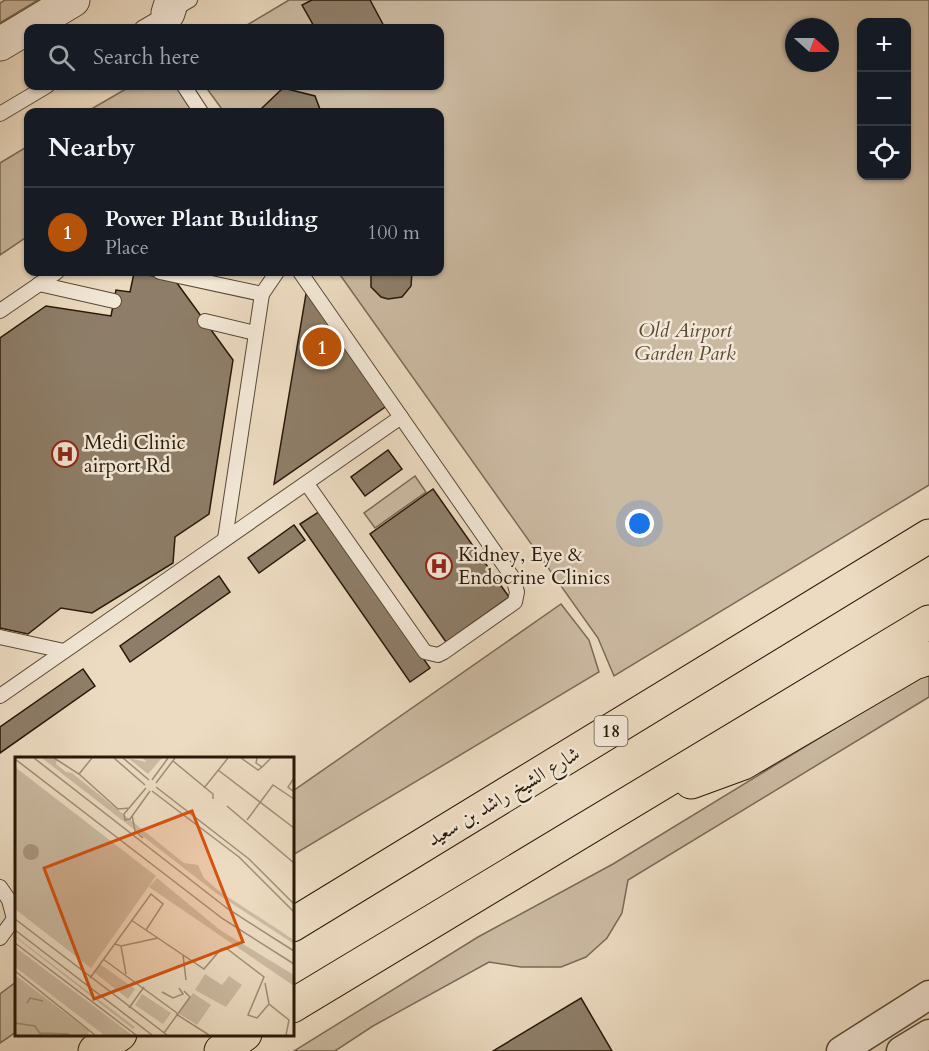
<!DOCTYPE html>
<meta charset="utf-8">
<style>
:root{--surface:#171b24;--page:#242831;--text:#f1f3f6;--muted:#9ea1a6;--line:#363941;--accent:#b45309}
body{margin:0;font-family:Cardo,Amiri,serif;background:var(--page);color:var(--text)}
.controls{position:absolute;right:18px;top:18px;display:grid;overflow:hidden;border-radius:12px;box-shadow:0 2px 4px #0004}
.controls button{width:54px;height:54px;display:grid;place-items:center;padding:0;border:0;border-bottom:2px solid var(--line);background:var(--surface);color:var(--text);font:30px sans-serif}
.compass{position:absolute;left:785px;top:18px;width:54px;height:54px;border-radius:50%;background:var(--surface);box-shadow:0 2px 4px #0004;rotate:111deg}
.you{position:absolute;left:640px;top:524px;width:21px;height:21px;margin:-15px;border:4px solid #fff;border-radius:50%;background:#1a73e8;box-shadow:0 0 0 9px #1a73e833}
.badge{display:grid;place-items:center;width:39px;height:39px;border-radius:50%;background:var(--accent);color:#fff;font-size:20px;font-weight:700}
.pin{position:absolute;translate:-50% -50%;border:3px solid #fff;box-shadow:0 2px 6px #0006}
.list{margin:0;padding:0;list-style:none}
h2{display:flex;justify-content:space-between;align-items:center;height:78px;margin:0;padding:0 24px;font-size:26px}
h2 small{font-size:20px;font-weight:400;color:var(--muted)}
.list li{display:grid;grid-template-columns:39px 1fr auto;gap:18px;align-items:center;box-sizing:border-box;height:90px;padding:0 24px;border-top:2px solid var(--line)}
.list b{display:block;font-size:22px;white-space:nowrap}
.list p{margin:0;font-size:20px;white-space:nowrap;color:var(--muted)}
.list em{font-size:20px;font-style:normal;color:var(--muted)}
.icon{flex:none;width:33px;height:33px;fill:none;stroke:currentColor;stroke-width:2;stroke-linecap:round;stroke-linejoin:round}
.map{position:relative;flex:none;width:929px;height:1051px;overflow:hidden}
.search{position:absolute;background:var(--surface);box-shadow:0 2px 4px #0004;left:24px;top:24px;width:420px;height:66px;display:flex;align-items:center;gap:15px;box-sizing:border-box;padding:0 21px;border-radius:12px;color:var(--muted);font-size:22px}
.panel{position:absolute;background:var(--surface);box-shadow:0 2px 4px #0004;left:24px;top:108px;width:420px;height:168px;border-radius:12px}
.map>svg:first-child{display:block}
</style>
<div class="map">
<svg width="929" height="1051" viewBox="0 0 929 1051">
<rect width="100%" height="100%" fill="#ecdbc1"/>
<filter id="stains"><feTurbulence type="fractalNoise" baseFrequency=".00333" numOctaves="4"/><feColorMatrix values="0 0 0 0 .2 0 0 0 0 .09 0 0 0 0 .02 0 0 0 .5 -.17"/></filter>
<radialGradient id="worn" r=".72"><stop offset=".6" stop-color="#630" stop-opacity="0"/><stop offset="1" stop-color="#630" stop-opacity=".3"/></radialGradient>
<!-- green -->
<g fill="#cbbaa2" stroke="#7a6a56" stroke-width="1.5" fill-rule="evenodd">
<polygon points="5,0 38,0 0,23 0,3"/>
<path d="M289 0H929V485L614 676 598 638 338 272H440V112H224L205 86H440V28H242ZM862 22H906V176H862ZM794 27H830V63H794Z"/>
<polygon points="131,86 181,86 201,112 86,112"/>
<polygon points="28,146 28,236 0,255 0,163"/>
<polygon points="415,476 426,492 375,528 364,513"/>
<polygon points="561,604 589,640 599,672 293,855 293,791"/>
<polygon points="929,671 929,697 628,880 622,913 607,938 586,957 561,967 521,967 489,962 373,1026 335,1051 294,1051 478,937 613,864"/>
<polygon points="16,982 16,1032 0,1043 0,994"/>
</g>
<!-- building -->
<g fill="#8e7e69" stroke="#281909" stroke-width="1.5">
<polygon points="312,0 370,0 385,28 315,28 302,5"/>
<polygon points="283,88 315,96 321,112 266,112 262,108"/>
<polygon points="371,272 412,272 411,286 402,297 388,299 381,297 371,287"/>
<polygon points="134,273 174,279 233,360 209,514 175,537 173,563 92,613 61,608 28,634 0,628 0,338 46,306 111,316 116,290 130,292"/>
<polygon points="307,288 388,405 274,484"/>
<polygon points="388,450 402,469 365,496 351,477"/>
<polygon points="433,489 509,597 446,642 370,534"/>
<polygon points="320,511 430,668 410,682 300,524"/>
<polygon points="294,525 305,540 259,573 248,558"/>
<polygon points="219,576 230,592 130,662 120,646"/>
<polygon points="83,669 95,686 0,753 0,727"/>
<polygon points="581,998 612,1051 493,1051"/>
</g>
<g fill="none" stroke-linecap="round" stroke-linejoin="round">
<defs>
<g id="service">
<polyline points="142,28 190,0"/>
<polyline points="184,86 201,112"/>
<polyline points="0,114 47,86"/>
<polyline points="160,272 262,294"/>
<polyline points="300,272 513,578 517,592 515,602 444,652 438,655 425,652 307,484"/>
<polyline points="39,284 114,301"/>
<polyline points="0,311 57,272"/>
<polyline points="205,321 255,333"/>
<polyline points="225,539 262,294 277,272"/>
<polyline points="0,637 64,651"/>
<polyline points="0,696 401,417"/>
<polyline points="0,887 9,900 14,919 0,938"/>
</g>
<g id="minor">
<polyline points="841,1051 929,995"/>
<polyline points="901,1051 929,1034"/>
</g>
<g id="tertiary">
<polyline points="168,13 172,0"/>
<polyline points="0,44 73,0"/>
</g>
<g id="primary">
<polyline points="691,782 743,763 914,663 929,658"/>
<polyline points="292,925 929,536"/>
<polyline points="292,1006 929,622"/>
<polyline points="95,1051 120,1034"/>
<polyline points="221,1051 245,1034"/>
</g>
</defs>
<!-- service casing -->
<use href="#service" stroke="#594a37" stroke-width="16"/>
<!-- minor casing -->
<use href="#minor" stroke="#594a37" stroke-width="31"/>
<!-- tertiary casing -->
<use href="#tertiary" stroke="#594a37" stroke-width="35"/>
<!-- primary casing -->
<use href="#primary" stroke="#281909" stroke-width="35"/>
<!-- service -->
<use href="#service" stroke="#f3e8d7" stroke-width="14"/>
<!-- minor -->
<use href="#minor" stroke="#f3e8d7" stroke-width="28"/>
<!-- tertiary -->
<use href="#tertiary" stroke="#f3e8d7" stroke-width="33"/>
<!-- primary -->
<use href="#primary" stroke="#ecdbc1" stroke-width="33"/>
</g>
<!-- icons -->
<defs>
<symbol id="hospital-ring" viewBox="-11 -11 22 22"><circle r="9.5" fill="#f3e8d7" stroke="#8f2418" stroke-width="1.5"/><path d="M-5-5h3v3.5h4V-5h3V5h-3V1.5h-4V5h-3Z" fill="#8f2418"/></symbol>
</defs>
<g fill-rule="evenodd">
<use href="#hospital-ring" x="50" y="439" width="30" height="30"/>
<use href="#hospital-ring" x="424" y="551" width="30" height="30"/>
</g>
<g text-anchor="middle" stroke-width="5" stroke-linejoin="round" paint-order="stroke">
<!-- shield labels -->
<rect fill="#f3e8d7" stroke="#655747" stroke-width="1.5" x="594.5" y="716" width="33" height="30" rx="4.5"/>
<g font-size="18" font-weight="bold" fill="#281909">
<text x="611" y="737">18</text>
</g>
<!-- park labels -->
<g font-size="20" font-style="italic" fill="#594937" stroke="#f3e8d7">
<text x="685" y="337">Old Airport<tspan x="685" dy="23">Garden Park</tspan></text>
</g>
<!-- poi labels -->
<g font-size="20" fill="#281909" stroke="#f3e8d7" text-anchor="start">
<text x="84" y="449">Medi Clinic<tspan x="84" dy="23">airport Rd</tspan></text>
<text x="458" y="561">Kidney, Eye &amp;<tspan x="458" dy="23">Endocrine Clinics</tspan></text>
</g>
<!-- street labels -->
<g font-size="20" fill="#281909" stroke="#f3e8d7">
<text transform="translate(503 796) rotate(-31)" y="7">شارع الشيخ راشد بن سعيد</text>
</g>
</g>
<!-- overview -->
<g transform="translate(15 757)">
<rect width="279" height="279" fill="#ecdbc1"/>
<path d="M27 1H42L41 7 51 15 57 16 169 106 183 108 189 121 204 134 279 183V187L201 136ZM113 1 132 5 127 1H147L133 17ZM0 10 141 119 76 211 0 152ZM142 121 205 173 279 218V229L134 130ZM0 179 120 270 118 272 0 180ZM0 190 117 278H89L0 210ZM85 207 120 232 113 242 79 215ZM190 217 207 228 214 219 227 228 211 250 180 233ZM0 218 74 274 73 278H0ZM178 236 196 248 182 268 163 256ZM127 237 156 256 148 267 120 248Z" fill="#cbbaa2"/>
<path d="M8 95a8 8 0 1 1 16 0a8 8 0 1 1-16 0Z" fill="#a99982"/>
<path fill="none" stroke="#9e8d77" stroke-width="1.5" d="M19 1 213 152 279 194M39 1 64 17 103 52 115 51M99 1 130 28M108 1 134 23M226 1 243 13 247 10M242 1 241 6 247 10 256 1M0 2 208 162 279 207M158 4 198 37V42M203 13 279 71M64 17 77 1M279 21 273 30 279 35M137 23 153 1M141 26 160 1M141 30 234 102 279 147M131 31 109 57 110 63 115 62 135 34M189 31 213 1M137 34 224 100 279 155M212 49 279 106M117 58 120 74 128 81M232 63 258 28 279 42M0 162 152 278M116 163 189 212 206 192 211 191 249 220 233 258 242 261 254 247M0 173 137 278M0 186 121 278M100 187 106 189 143 181M106 189 111 217M168 198 171 223M88 202 162 256M0 214 80 278M75 221 136 137 148 147 131 173M250 226 254 247 274 263 271 278M147 235 158 241 168 237 164 231M12 246 15 241 28 244M114 251 129 230M161 257 194 278M0 266 20 269 26 278M25 276 54 277M149 276 175 240 169 234"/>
<path fill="#d5530c" fill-opacity="0.15" stroke="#d5530c" stroke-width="3" d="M177 54 228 185 79 242 29 111Z"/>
<rect width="279" height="279" fill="none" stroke="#281909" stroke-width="3"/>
</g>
<rect width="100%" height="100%" filter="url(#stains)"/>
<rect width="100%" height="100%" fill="url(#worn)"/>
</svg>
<div class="controls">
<button>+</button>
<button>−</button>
<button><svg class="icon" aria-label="locate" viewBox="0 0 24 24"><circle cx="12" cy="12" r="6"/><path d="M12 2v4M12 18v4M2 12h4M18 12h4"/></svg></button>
</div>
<svg class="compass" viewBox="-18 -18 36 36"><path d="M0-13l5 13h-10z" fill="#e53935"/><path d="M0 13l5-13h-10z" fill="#9ea1a6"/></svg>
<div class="you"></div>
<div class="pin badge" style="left:322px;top:347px">1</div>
<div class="search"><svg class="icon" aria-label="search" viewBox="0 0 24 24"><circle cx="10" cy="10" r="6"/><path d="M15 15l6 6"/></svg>Search here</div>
<section class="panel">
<h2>Nearby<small></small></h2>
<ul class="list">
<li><span class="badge">1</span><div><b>Power Plant Building</b><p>Place</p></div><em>100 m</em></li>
</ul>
</section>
</div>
